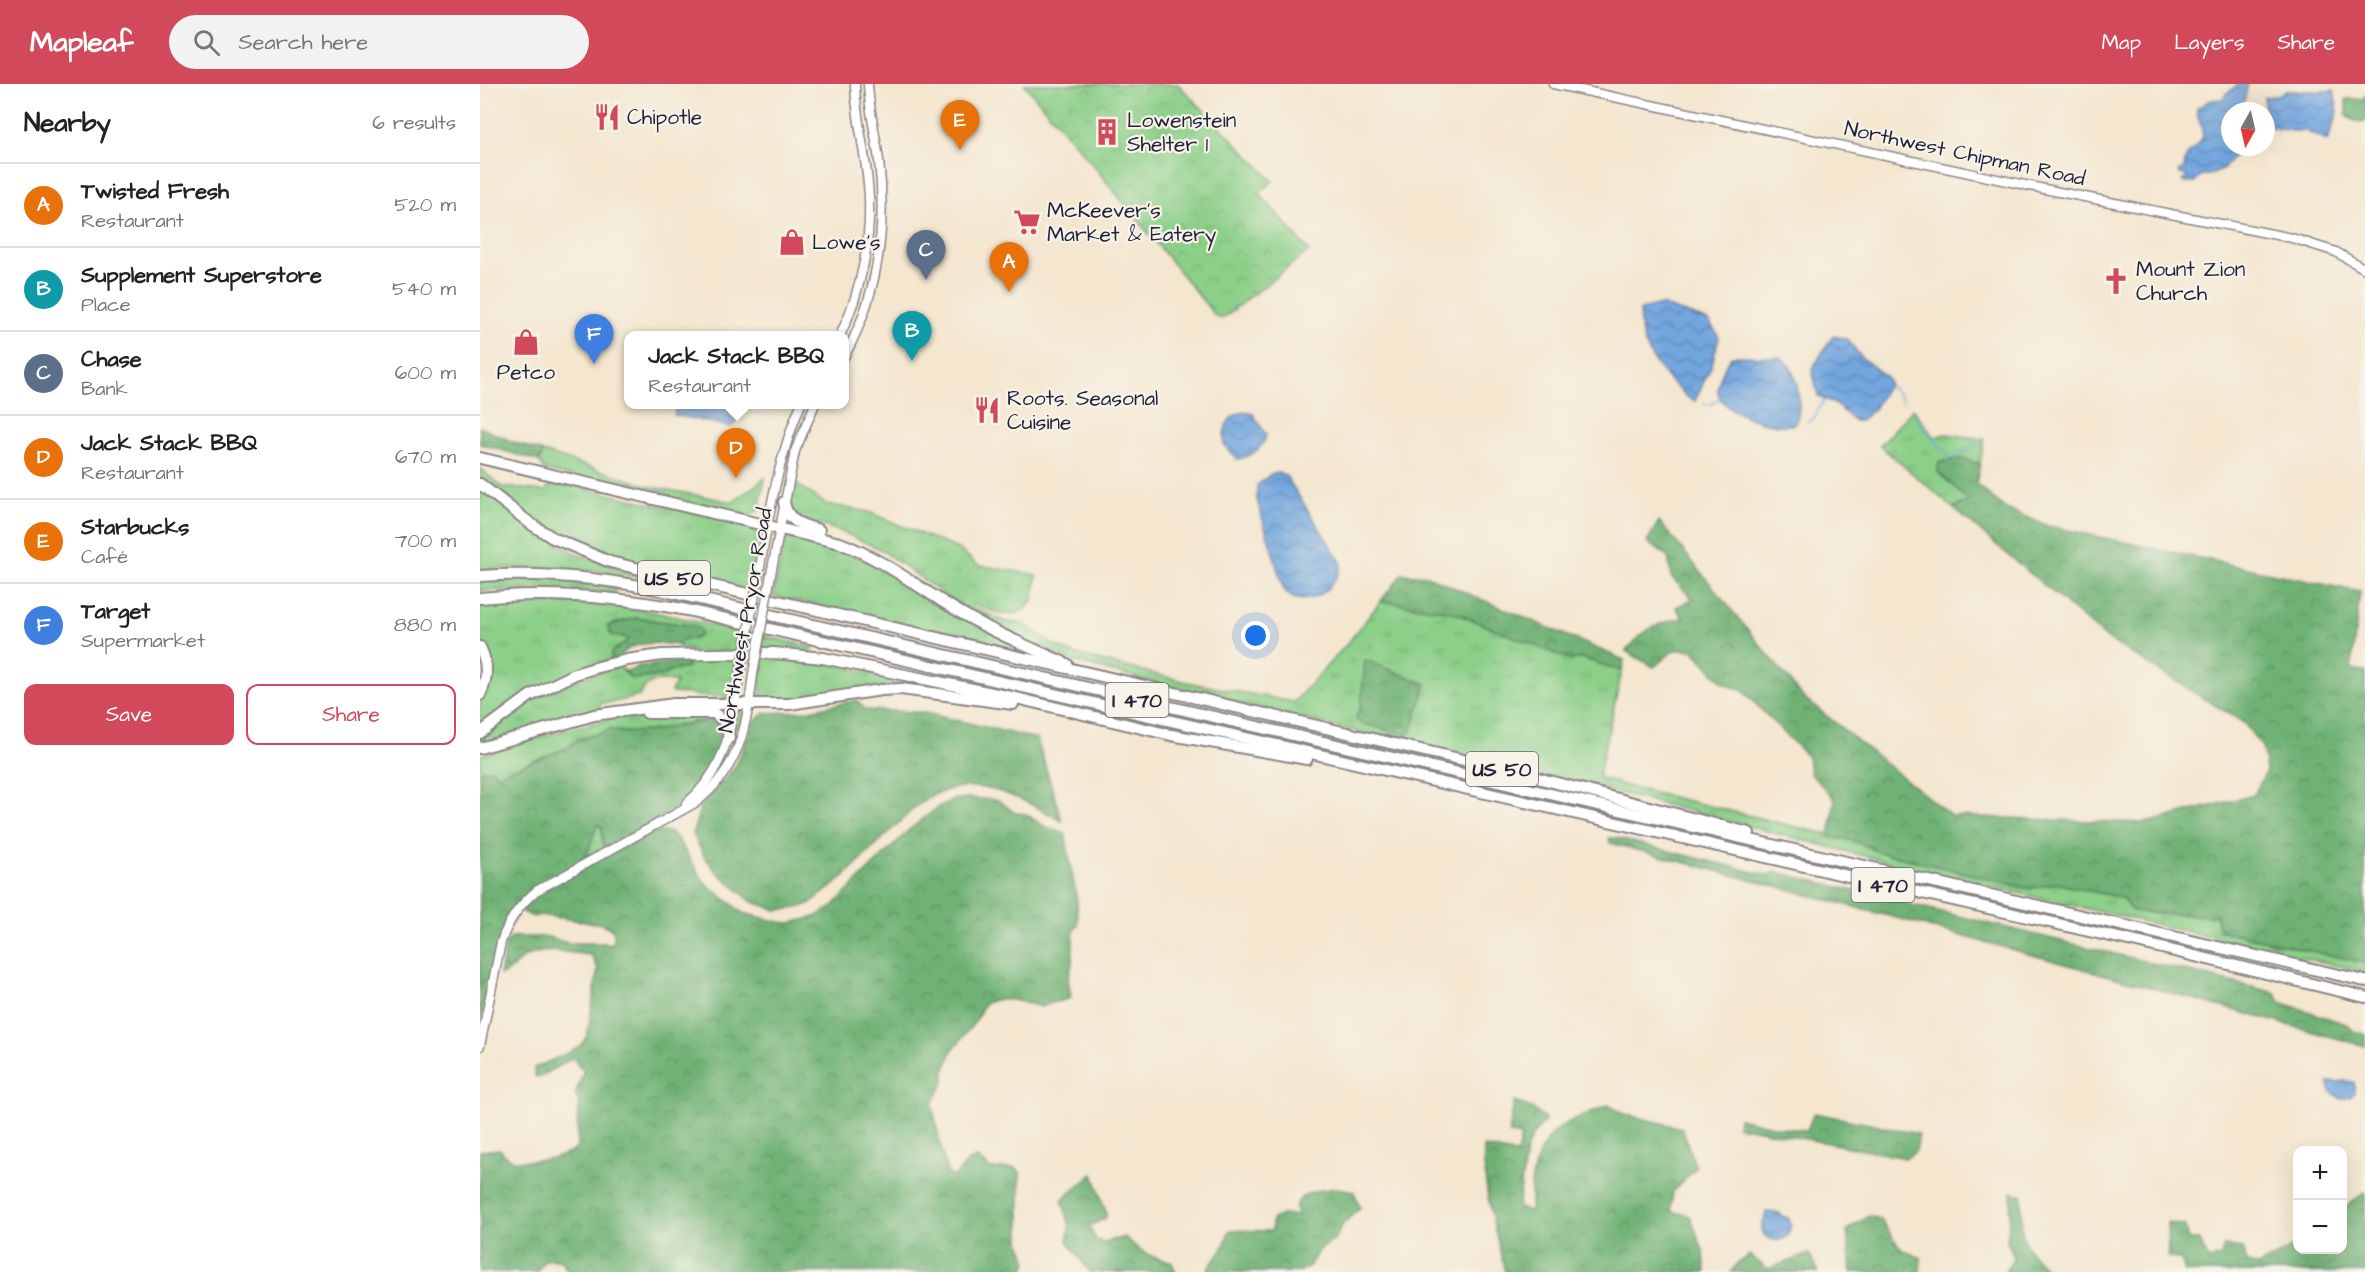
<!DOCTYPE html>
<meta charset="utf-8">
<style>
:root{--surface:#fff;--page:#f2f2f2;--text:#222;--muted:#767676;--line:#e0e0e0;--accent:#d1495b}
body{margin:0;font-family:"Architects Daughter",sans-serif;background:var(--page);color:var(--text)}
.controls{position:absolute;right:18px;bottom:18px;display:grid;overflow:hidden;border-radius:12px;box-shadow:0 6px 24px #0002}
.controls button{width:54px;height:54px;display:grid;place-items:center;padding:0;border:0;border-bottom:2px solid var(--line);background:var(--surface);color:var(--text);font:30px sans-serif}
.compass{position:absolute;left:1741px;top:18px;width:54px;height:54px;border-radius:50%;background:var(--surface);box-shadow:0 6px 24px #0002;rotate:188deg}
.you{position:absolute;left:776px;top:552px;width:21px;height:21px;margin:-15px;border:4px solid #fff;border-radius:50%;background:#1a73e8;box-shadow:0 0 0 9px #1a73e833}
.badge{display:grid;place-items:center;width:39px;height:39px;border-radius:50%;background:var(--accent);color:#fff;font-size:20px;font-weight:700}
.pin{position:absolute;translate:-50% -50px;filter:drop-shadow(0 2px 3px #0008)}
.pin::after{content:'';position:absolute;top:32px;width:21px;height:18px;background:inherit;clip-path:polygon(0 0,100% 0,50% 100%)}
.popup{position:absolute;left:144px;top:247px;width:225px;height:78px;box-sizing:border-box;display:grid;place-content:center;border-radius:12px;background:var(--surface);filter:drop-shadow(0 2px 4px #0005);font-size:20px;white-space:nowrap;color:var(--muted)}
.popup b{font-size:22px;color:var(--text)}
.popup::after{content:'';position:absolute;left:50%;top:100%;margin-left:-12px;border:12px solid transparent;border-top-color:var(--surface)}
.list{margin:0;padding:0;list-style:none}
h2{display:flex;justify-content:space-between;align-items:center;height:78px;margin:0;padding:0 24px;font-size:26px}
h2 small{font-size:20px;font-weight:400;color:var(--muted)}
.list li{display:grid;grid-template-columns:39px 1fr auto;gap:18px;align-items:center;box-sizing:border-box;height:84px;padding:0 24px;border-top:2px solid var(--line)}
.list b{display:block;font-size:22px;white-space:nowrap}
.list p{margin:0;font-size:20px;white-space:nowrap;color:var(--muted)}
.list em{font-size:20px;font-style:normal;color:var(--muted)}
.actions{display:flex;gap:12px;padding:18px 24px}
.actions a{flex:1;padding:14px 0;border:2px solid var(--accent);border-radius:12px;text-align:center;font-size:21px;color:var(--accent)}
.actions .main{background:var(--accent);color:#fff}
.icon{flex:none;width:33px;height:33px;fill:none;stroke:currentColor;stroke-width:2;stroke-linecap:round;stroke-linejoin:round}
.map{position:relative;flex:none;width:1885px;height:1188px;overflow:hidden}
header{display:flex;align-items:center;gap:36px;box-sizing:border-box;height:84px;padding:0 30px;background:var(--accent);color:#fff}
header strong{font-size:28px}
nav{display:flex;gap:33px;margin-inline-start:auto;font-size:21px}
.search{width:420px;height:54px;background:var(--page);display:flex;align-items:center;gap:15px;box-sizing:border-box;padding:0 21px;border-radius:33px;color:var(--muted);font-size:22px}
main{display:flex}
aside{flex:1;background:var(--surface)}
.map>svg:first-child{display:block}
</style>
<header>
<strong>Mapleaf</strong>
<div class="search"><svg class="icon" aria-label="search" viewBox="0 0 24 24"><circle cx="10" cy="10" r="6"/><path d="M15 15l6 6"/></svg>Search here</div>
<nav><a>Map</a><a>Layers</a><a>Share</a></nav>
</header>
<main>
<aside>
<h2>Nearby<small>6 results</small></h2>
<ul class="list">
<li><span class="badge" style="background:#e8710a">A</span><div><b>Twisted Fresh</b><p>Restaurant</p></div><em>520 m</em></li>
<li><span class="badge" style="background:#0f9aa8">B</span><div><b>Supplement Superstore</b><p>Place</p></div><em>540 m</em></li>
<li><span class="badge" style="background:#5c6f8a">C</span><div><b>Chase</b><p>Bank</p></div><em>600 m</em></li>
<li><span class="badge" style="background:#e8710a">D</span><div><b>Jack Stack BBQ</b><p>Restaurant</p></div><em>670 m</em></li>
<li><span class="badge" style="background:#e8710a">E</span><div><b>Starbucks</b><p>Café</p></div><em>700 m</em></li>
<li><span class="badge" style="background:#3f7fe0">F</span><div><b>Target</b><p>Supermarket</p></div><em>880 m</em></li>
</ul>
<div class="actions"><a class="main">Save</a><a>Share</a></div>
</aside>
<div class="map">
<svg width="1885" height="1188" viewBox="0 0 1885 1188">
<defs>
<pattern id="grass-tufts" width="24" height="20" patternUnits="userSpaceOnUse" patternTransform="scale(1.5)"><rect width="24" height="20" fill="#8bcf88"/><path d="M3 7l-1-3M5 7V3M7 7l1-3M15 17l-1-3M17 17v-4M19 17l1-3" fill="none" stroke="#78b176"/></pattern>
<pattern id="forest-crowns" width="20" height="18" patternUnits="userSpaceOnUse" patternTransform="scale(1.5)"><rect width="20" height="18" fill="#70b274"/><path d="M2 6a3 3 0 1 1 6 0M12 15a3 3 0 1 1 6 0" fill="none" stroke="#5c9060"/></pattern>
<pattern id="park-crowns" width="20" height="18" patternUnits="userSpaceOnUse" patternTransform="scale(1.5)"><rect width="20" height="18" fill="#8bcf88"/><path d="M2 6a3 3 0 1 1 6 0M12 15a3 3 0 1 1 6 0" fill="none" stroke="#78b176"/></pattern>
<pattern id="water-waves" width="16" height="10" patternUnits="userSpaceOnUse" patternTransform="scale(1.5)"><rect width="16" height="10" fill="#72a6de"/><path d="M0 5q4-4 8 0t8 0" fill="none" stroke="#5d87b5"/></pattern>
</defs>
<rect width="100%" height="100%" fill="#f7f3e8"/>
<filter id="ink" filterUnits="userSpaceOnUse"><feTurbulence type="fractalNoise" baseFrequency=".0167" numOctaves="2"/><feDisplacementMap in="SourceGraphic" scale="12" xChannelSelector="R" yChannelSelector="G"/><feConvolveMatrix kernelMatrix="1 2 1 2 8 2 1 2 1" color-interpolation-filters="sRGB"/></filter>
<filter id="wash" filterUnits="userSpaceOnUse"><feTurbulence type="fractalNoise" baseFrequency=".008" numOctaves="4" result="noise"/><feDisplacementMap in="SourceGraphic" scale="24" xChannelSelector="R" yChannelSelector="G"/><feGaussianBlur stdDeviation="1.35" result="paint"/><feColorMatrix in="noise" values="0 0 0 0 0 0 0 0 0 0 0 0 0 0 0 0 0 1.4 0 .05"/><feComposite in="paint" operator="in"/></filter>
<g filter="url(#wash)">
<rect width="100%" height="100%" fill="#f4e6cf"/>
<!-- grass -->
<g fill="url(#grass-tufts)" stroke="#567862" stroke-width="1.5">
<polygon points="1433,325 1454,353 1466,350 1504,355 1500,380 1483,375 1458,388 1489,417 1473,424 1400,362"/>
<polygon points="63,368 168,402 253,418 285,394 279,426 268,432 64,386 59,377"/>
<path d="M0 384 22 403 65 407 73 398 251 437 275 445 278 449 269 507C204 492 134 482 74 449 48 434 24 413 0 394Z"/>
<path d="M312 397 346 420 388 428 478 465 498 481 557 491 553 516C535 540 517 529 494 520L492 523 526 538 544 540 574 561 594 570 711 599 814 618 868 559 901 517 973 528 1091 576 1102 574 1142 587 1118 693 1150 703 1375 757 1399 768 1550 805 1575 799 1642 814 1650 825 1657 828 1736 832 1739 846 1885 879V888L1454 790 1139 709 772 623 599 579 543 558 490 529 400 465 360 447 319 435 310 425Z"/>
<path d="M0 404 87 465C127 484 172 492 214 503L215 505C143 489 74 479 0 486Z"/>
<polygon points="310,453 357,465 386,476 557,572 293,512 304,457"/>
<polygon points="35,495 84,497 137,503 135,509 75,505 0,507 0,497"/>
<polygon points="33,519 92,519 164,526 333,563 332,569 214,568 201,565 198,561 204,555 213,555 215,542 156,534 131,540 136,552 145,553 150,556 133,575 104,585 0,645 0,619 10,579 9,570 0,553 0,521"/>
<path d="M258 573 251 605 253 606 252 613 217 612 214 610 193 609 191 607 195 602 196 598C179 596 168 595 159 612 145 615 133 620 121 619L119 627 0 662V654C44 617 85 596 141 582 149 600 168 593 185 591 192 584 201 588 209 581L206 576Z"/>
<polygon points="283,573 334,576 450,602 411,601 323,616 280,615 280,592"/>
<polygon points="258,626 265,626 262,644 241,690 227,703 245,674 252,657"/>
<polygon points="229,631 240,637 219,637 170,647 145,648 130,646 97,656 87,664 17,691 12,685 0,687 0,671 84,646 138,633"/>
<path d="M117 740 121 742C124 750 121 756 124 764L106 773Z"/>
</g>
<!-- forest -->
<g fill="url(#forest-crowns)" stroke="#496a58" stroke-width="1.5">
<polygon points="1885,12 1885,38 1875,37 1866,32 1866,15 1881,15"/>
<polygon points="0,343 35,359 63,368 59,377 0,360"/>
<path d="M1483 375 1500 380 1496 400 1526 425 1568 442 1880 508 1871 586 1885 588V879L1739 846 1736 832 1657 828 1650 825 1642 814 1575 799 1550 805 1399 768 1375 757 1349 753 1355 715 1330 689 1328 673 1262 606 1243 599 1213 566H1194L1174 583 1146 567C1166 544 1173 540 1203 534L1196 523 1213 515 1191 493 1188 473 1167 458 1179 437 1322 612 1471 732 1665 739 1774 711 1786 687 1782 663 1764 639 1629 556 1473 424 1489 417 1458 388 1459 378Z"/>
<polygon points="922,490 947,492 1144,576 1142,587 1102,574 1091,576 973,528 901,517"/>
<path d="M156 534 215 542 220 545V552L213 555H204L198 561C179 559 150 555 140 574L133 575 131 572 132 568 149 555 145 553 131 551 127 542Z"/>
<polygon points="885,576 946,600 932,646 927,651 880,639 876,634 881,620"/>
<polygon points="207,577 207,584 189,587 185,591 152,595 143,587 152,586 158,582"/>
<path d="M377 616 385 626 441 628 557 655 582 737C531 709 485 683 434 724L358 798 329 820 318 824 297 826 272 818 235 786 224 772 213 750 220 723 255 683 274 637 285 629 325 627Z"/>
<path d="M233 636 240 637C245 653 243 657 237 672 220 720 165 741 124 764 121 756 124 750 121 742L117 741 106 773 45 813 15 871 0 941V687L12 685 17 691 87 664 97 656 130 646 145 648 170 647Z"/>
<path d="M487 714 518 716 535 729 546 730 564 742 585 749 597 817 598 841 594 844 592 881 588 894 591 914C581 918 572 917 562 923 544 919 520 909 503 921L497 935 472 967 464 988V998L452 1021C456 1034 464 1086 469 1091L475 1092 488 1077 497 1074 512 1085 536 1084 540 1088V1157L547 1177 543 1188H89L81 1177 71 1175 64 1177 57 1188H0V1067L20 1065C22 1068 24 1071 27 1073 39 1082 84 1074 96 1065 100 1051 94 1035 100 1021L95 1010 104 986 99 983 93 973 59 994 55 992 54 984 88 969 101 961 107 952 118 885 111 871C89 869 64 862 43 874 33 880 34 887 20 891L26 859 32 853H69L87 859H124L130 861C138 851 134 845 123 840L60 831 53 833 43 828V824C80 791 131 771 174 748 184 747 191 747 197 754L224 798 263 829 299 838 311 839 335 833 351 824 429 746 457 724 472 716Z"/>
<polygon points="1129,754 1136,754 1286,791 1297,788 1796,909 1800,918 1866,940 1874,947 1885,950 1885,962 1413,833 1130,759"/>
<path d="M1034 1018 1052 1024 1066 1036 1052 1052 1046 1066 1038 1124 1050 1127C1052 1116 1050 1105 1052 1094 1061 1045 1087 1037 1129 1021L1143 1030 1202 1044 1216 1084 1193 1107 1191 1127 1210 1132 1224 1169 1226 1188H1025C1016 1148 1002 1104 1004 1063L1037 1070 1041 1052 1029 1050Z"/>
<polygon points="1334,1029 1439,1050 1436,1067 1426,1074 1257,1042 1259,1034 1301,1044 1327,1046"/>
<path d="M613 1090 626 1128V1134L609 1142 616 1156 623 1158 645 1153C657 1166 674 1176 691 1177L696 1188H610L587 1157 590 1142 582 1116Z"/>
<path d="M856 1104 874 1107 880 1124 862 1141 855 1156 839 1166 829 1182 819 1188H726L743 1164 750 1146 792 1147V1136C801 1129 808 1130 818 1132L815 1124C821 1106 839 1107 856 1104Z"/>
<path d="M1532 1108 1542 1111C1541 1152 1538 1160 1570 1188H1525L1534 1173 1527 1157Z"/>
<polygon points="1885,1108 1885,1188 1705,1188 1701,1176 1688,1173 1687,1139 1705,1142 1708,1156 1719,1156 1729,1176 1741,1172 1744,1162 1763,1164 1765,1178 1778,1182 1815,1162 1817,1154 1818,1166 1862,1166 1863,1125"/>
<polygon points="1389,1132 1400,1135 1421,1165 1441,1174 1440,1188 1371,1188 1367,1146"/>
<polygon points="1329,1170 1339,1188 1251,1188 1258,1178 1270,1171 1287,1185"/>
</g>
<!-- park -->
<polygon fill="url(#park-crowns)" stroke="#567862" stroke-width="1.5" points="544,0 698,0 793,97 779,109 829,167 743,234 737,234 604,70"/>
<!-- water -->
<g fill="url(#water-waves)" stroke="#4a648c" stroke-width="1.5">
<path d="M1756 0H1768L1762 27H1750V63H1757C1753 78 1738 93 1722 91L1714 99H1704L1702 96H1706V91L1700 90 1699 87 1704 86C1705 63 1718 67 1722 52 1725 43 1715 34 1717 24L1731 16 1744 15 1747 9 1755 3Z"/>
<polygon points="1806,7 1854,7 1858,28 1847,57 1824,46 1821,48 1786,43 1784,13 1795,12"/>
<path d="M1181 221 1229 237 1239 253 1232 280 1215 317C1208 315 1205 311 1200 306 1177 286 1157 258 1160 226Z"/>
<polygon points="1353,252 1367,255 1381,273 1405,292 1409,299 1394,325 1380,337 1375,337 1355,320 1338,312 1332,285"/>
<path d="M1251 272 1300 273C1319 284 1322 321 1316 339 1300 348 1240 329 1238 308 1237 298 1246 280 1251 272Z"/>
<polygon points="196,321 259,321 256,339 251,343 194,331"/>
<path d="M764 328 773 330 786 351C784 364 770 374 757 375L744 361C743 345 746 332 764 328Z"/>
<path d="M799 389 806 392 861 478C859 504 825 529 804 507L777 416V401L791 390Z"/>
<polygon points="1865,997 1874,998 1874,1009 1870,1013 1861,1015 1850,1007 1848,999"/>
<path d="M1286 1128 1300 1129 1301 1132 1308 1134 1311 1140 1308 1152C1299 1159 1281 1157 1282 1142 1283 1136 1286 1134 1286 1128Z"/>
</g>
<g fill="none" stroke-linecap="round" stroke-linejoin="round">
<!-- stream -->
<g stroke="#72a6de" stroke-width="1.5">
<polyline points="1409,302 1418,309 1423,318"/>
<polyline points="1224,320 1229,321 1241,314"/>
<polyline points="1435,333 1472,376 1490,364 1502,360"/>
<polyline points="1327,338 1333,335 1344,316"/>
</g>
</g>
</g>
<g filter="url(#ink)">
<g fill="none" stroke-linecap="round" stroke-linejoin="round">
<defs>
<g id="secondary">
<polyline points="1073,0 1569,106 1812,154 1856,168 1885,185"/>
<path d="M360 252C382 205 393 151 388 100 385 66 376 34 375 0"/>
<path d="M364 273C398 212 407 146 399 77 396 51 389 26 388 0"/>
<path d="M279 489C289 431 298 374 321 320"/>
<polyline points="291,490 315,367 335,320"/>
<path d="M206 720C249 682 250 644 260 591"/>
<path d="M0 962 21 858C28 837 39 821 56 807L217 718C260 683 267 643 273 590"/>
</g>
<g id="highway">
<path d="M0 374 360 459C407 477 441 506 483 530 516 550 552 564 587 580"/>
<polyline points="0,400 51,440 73,454 130,478 1031,687 1269,749"/>
<path d="M304 418C307 438 322 441 339 446"/>
<path d="M0 492C63 488 123 494 185 507L1885 897"/>
<path d="M0 514C69 507 139 513 207 526L1661 859 1885 913"/>
<path d="M0 563C8 580 8 594 0 611"/>
<polyline points="167,629 234,629 246,639 249,654"/>
<polyline points="0,649 50,612 95,590 118,583 147,576 182,571 294,569 343,574 536,614 691,651 827,675"/>
<polyline points="0,664 114,631 194,620 309,620 401,606 421,605 533,620"/>
</g>
</defs>
<!-- secondary casing -->
<use href="#secondary" stroke="#8b8485" stroke-width="11"/>
<!-- highway casing -->
<use href="#highway" stroke="#8b8485" stroke-width="14"/>
<!-- secondary -->
<use href="#secondary" stroke="#fff" stroke-width="8"/>
<!-- highway -->
<use href="#highway" stroke="#fff" stroke-width="10"/>
<defs>
<g id="secondary-bridge">
<polyline points="273,590 291,490"/>
<polyline points="260,591 279,489"/>
</g>
</defs>
<!-- secondary-bridge casing -->
<use href="#secondary-bridge" stroke="#8b8485" stroke-width="11" stroke-linecap="butt"/>
<!-- secondary-bridge -->
<use href="#secondary-bridge" stroke="#fff" stroke-width="8"/>
</g>
</g>
<!-- icons -->
<defs>
<symbol id="restaurant-bare" viewBox="-9 -9 18 18"><path d="M-5-6h1v4h1v-4h1v4h1v-4h1v5L-1.5 .5V6h-2V.5L-5-1ZM5-6V6H3V1.5H1.5Q1.5-4 5-6Z" fill="#d1495b" stroke="#f7f3e8" stroke-width="2.5" paint-order="stroke"/></symbol>
<symbol id="building-bare" viewBox="-9 -9 18 18"><path d="M-4-6H4V6H1V3H-1V6H-4ZM-2.5-4.3h1.7v1.8h-1.7ZM.8-4.3h1.7v1.8H.8ZM-2.5-1h1.7V.8h-1.7ZM.8-1h1.7V.8H.8Z" fill="#d1495b" stroke="#f7f3e8" stroke-width="2.5" paint-order="stroke"/></symbol>
<symbol id="supermarket-bare" viewBox="-9 -9 18 18"><path d="M-6-5.5h2.5l.6 2H6L4.5 2H-2.5L-4.4-4H-6ZM-1.5 3.2a1.3 1.3 0 1 0 .1 0ZM3 3.2a1.3 1.3 0 1 0 .1 0Z" fill="#d1495b" stroke="#f7f3e8" stroke-width="2.5" paint-order="stroke"/></symbol>
<symbol id="shop-bare" viewBox="-9 -9 18 18"><path d="M-5-2.5h2.3a2.7 3.5 0 0 1 5.4 0H5L5.5 6h-11ZM-1.5-2.5h3a1.5 2.3 0 0 0-3 0Z" fill="#d1495b" stroke="#f7f3e8" stroke-width="2.5" paint-order="stroke"/></symbol>
<symbol id="church-bare" viewBox="-9 -9 18 18"><path d="M-1.2-6h2.4v3.5h3.3v2.4h-3.3V6h-2.4V-.1h-3.3v-2.4h3.3Z" fill="#d1495b" stroke="#f7f3e8" stroke-width="2.5" paint-order="stroke"/></symbol>
</defs>
<g fill-rule="evenodd">
<use href="#restaurant-bare" x="108" y="14" width="38" height="38"/>
<use href="#building-bare" x="608" y="29" width="38" height="38"/>
<use href="#supermarket-bare" x="528" y="119" width="38" height="38"/>
<use href="#shop-bare" x="293" y="139" width="38" height="38"/>
<use href="#church-bare" x="1617" y="178" width="38" height="38"/>
<use href="#shop-bare" x="27" y="239" width="38" height="38"/>
<use href="#restaurant-bare" x="488" y="307" width="38" height="38"/>
</g>
<g text-anchor="middle" stroke-width="4.5" stroke-linejoin="round" paint-order="stroke">
<!-- shield labels -->
<g fill="#f7f3e8" stroke="#62616f" stroke-width="1.5">
<rect x="158" y="477" width="72" height="34" rx="4.5"/>
<rect x="625.5" y="599" width="63" height="34" rx="4.5"/>
<rect x="986" y="668" width="72" height="34" rx="4.5"/>
<rect x="1371.5" y="784" width="63" height="34" rx="4.5"/>
</g>
<g font-size="20" font-weight="bold" fill="#22223b">
<text x="194" y="501">US 50</text>
<text x="657" y="623">I 470</text>
<text x="1022" y="692">US 50</text>
<text x="1403" y="808">I 470</text>
</g>
<!-- poi labels -->
<g font-size="21" fill="#22223b" stroke="#f7f3e8" text-anchor="start">
<text x="147" y="40">Chipotle</text>
<text x="647" y="43">Lowenstein<tspan x="647" dy="24">Shelter 1</tspan></text>
<text x="567" y="133">McKeever's<tspan x="567" dy="24">Market &amp; Eatery</tspan></text>
<text x="332" y="165">Lowe's</text>
<text x="1656" y="192">Mount Zion<tspan x="1656" dy="24">Church</tspan></text>
<text x="46" y="295" text-anchor="middle">Petco</text>
<text x="527" y="321">Roots. Seasonal<tspan x="527" dy="24">Cuisine</tspan></text>
</g>
<!-- street labels -->
<g font-size="21" fill="#22223b" stroke="#f7f3e8">
<text transform="translate(1485 69) rotate(12)" y="7">Northwest Chipman Road</text>
<text transform="translate(265 536) rotate(-80)" y="7">Northwest Pryor Road</text>
</g>
</g>
</svg>
<div class="controls">
<button>+</button>
<button>−</button>
</div>
<svg class="compass" viewBox="-18 -18 36 36"><path d="M0-13l5 13h-10z" fill="#e53935"/><path d="M0 13l5-13h-10z" fill="#767676"/></svg>
<div class="you"></div>
<div class="pin badge" style="left:529px;top:208px;background:#e8710a">A</div>
<div class="pin badge" style="left:432px;top:277px;background:#0f9aa8">B</div>
<div class="pin badge" style="left:446px;top:196px;background:#5c6f8a">C</div>
<div class="pin badge" style="left:256px;top:394px;background:#e8710a">D</div>
<div class="popup"><b>Jack Stack BBQ</b>Restaurant</div>
<div class="pin badge" style="left:480px;top:66px;background:#e8710a">E</div>
<div class="pin badge" style="left:114px;top:280px;background:#3f7fe0">F</div>
</div>
</main>
